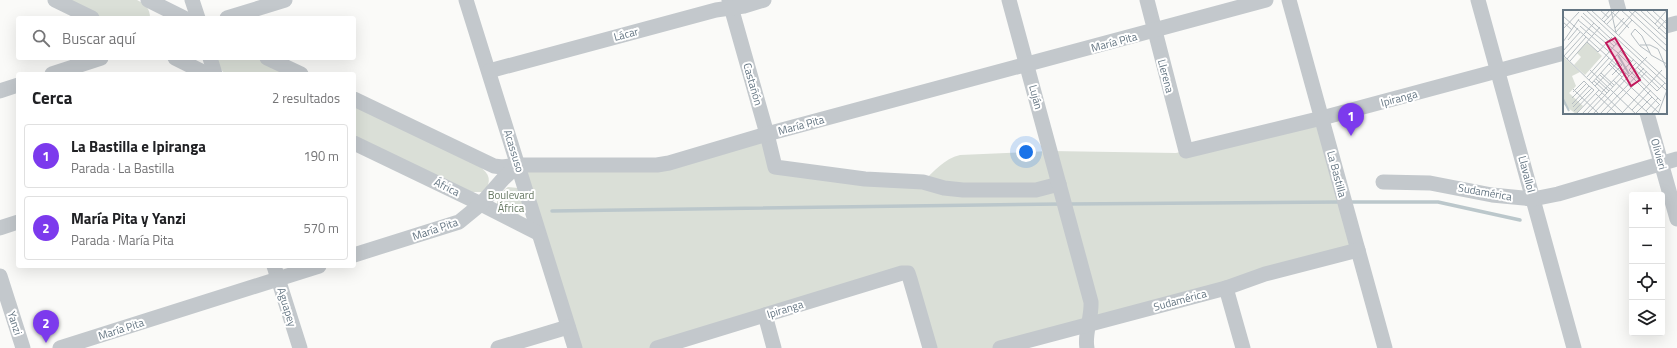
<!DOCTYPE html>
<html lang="es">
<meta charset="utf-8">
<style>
:root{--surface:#fff;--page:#f6f6f6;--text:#202124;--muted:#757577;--line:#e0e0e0;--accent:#7c3aed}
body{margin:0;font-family:"Titillium Web",sans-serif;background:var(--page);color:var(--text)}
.controls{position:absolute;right:12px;bottom:12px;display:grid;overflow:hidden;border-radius:4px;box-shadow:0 4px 16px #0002}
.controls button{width:36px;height:36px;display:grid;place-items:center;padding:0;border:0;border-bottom:1px solid var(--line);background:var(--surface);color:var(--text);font:20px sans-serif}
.you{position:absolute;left:1026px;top:152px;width:14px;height:14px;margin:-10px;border:3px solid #fff;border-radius:50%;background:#1a73e8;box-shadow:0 0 0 6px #1a73e833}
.badge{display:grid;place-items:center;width:26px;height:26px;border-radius:50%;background:var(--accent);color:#fff;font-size:13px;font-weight:700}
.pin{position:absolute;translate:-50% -33px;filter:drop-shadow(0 1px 2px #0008)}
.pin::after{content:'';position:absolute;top:21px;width:14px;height:12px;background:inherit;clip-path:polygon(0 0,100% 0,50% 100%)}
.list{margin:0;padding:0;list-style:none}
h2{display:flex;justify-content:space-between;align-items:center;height:52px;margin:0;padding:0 16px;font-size:17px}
h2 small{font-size:13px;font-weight:400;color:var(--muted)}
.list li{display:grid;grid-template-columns:26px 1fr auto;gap:12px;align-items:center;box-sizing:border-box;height:64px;margin:0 8px 8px;padding:0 8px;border:1px solid var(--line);border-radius:4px}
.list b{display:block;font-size:15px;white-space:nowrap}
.list p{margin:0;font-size:13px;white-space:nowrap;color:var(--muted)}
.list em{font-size:13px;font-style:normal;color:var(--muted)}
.icon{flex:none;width:22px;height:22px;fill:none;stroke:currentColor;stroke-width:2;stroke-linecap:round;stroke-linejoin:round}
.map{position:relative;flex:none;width:1677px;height:348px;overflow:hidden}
.search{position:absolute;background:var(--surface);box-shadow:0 4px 16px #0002;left:16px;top:16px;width:340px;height:44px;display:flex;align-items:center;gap:10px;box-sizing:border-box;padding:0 14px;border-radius:4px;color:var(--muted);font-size:15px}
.panel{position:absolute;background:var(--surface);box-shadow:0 4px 16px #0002;left:16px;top:72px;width:340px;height:196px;border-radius:4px}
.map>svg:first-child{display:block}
</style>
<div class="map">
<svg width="1677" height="348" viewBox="0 0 1677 348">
<rect width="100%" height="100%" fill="#fafaf8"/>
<!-- green -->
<g fill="#dadfd7">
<path d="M65 0H137C145 4 150 8 150 18H101Z"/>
<polygon points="217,58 259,58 291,74 225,74 218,66"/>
<path d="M354 105 479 166C490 174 492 181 484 192H472L354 136Z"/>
<path d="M1322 118 1358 250 1000 348H930L908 273 657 348H575L518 165H657L767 134 775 167 923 182C934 171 944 159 960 155L1051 151 1176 153Z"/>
<path d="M508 187 518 188 525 206 522 213 518 215 497 208C496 199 500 192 508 187Z"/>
</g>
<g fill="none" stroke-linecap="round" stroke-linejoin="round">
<!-- stream -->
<g stroke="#bbc7cb" stroke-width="3.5">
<polyline points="1349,202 1438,202 1520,220"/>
<polyline points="1069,204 1341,202"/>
<polyline points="552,211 1061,204"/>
</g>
<!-- minor -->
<g stroke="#c3c8cc" stroke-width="15">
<polyline points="55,0 92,18"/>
<polyline points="148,0 184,18"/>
<polyline points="192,0 198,18"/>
<polyline points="466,0 575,348"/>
<polyline points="729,0 767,134 775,167 865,179 923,182 944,188 963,190 1036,190 1059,184"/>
<path d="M1009 0 1091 302C1092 318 1084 334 1087 348"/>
<polyline points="1147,0 1186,151 1322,118 1564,53"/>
<polyline points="1289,0 1385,348"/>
<polyline points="1478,0 1574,348"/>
<polyline points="1616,0 1619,11"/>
<polyline points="227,18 285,0"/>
<polyline points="1666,26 1677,23"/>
<polyline points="175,58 207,74"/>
<polyline points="210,58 215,74"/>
<polyline points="267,58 301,74"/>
<polyline points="489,71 716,10 744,6 764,0"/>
<polyline points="52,74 101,58"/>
<polyline points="0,91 18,85"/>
<polyline points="354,99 494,166 502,167 518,165 657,165 669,163 767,134 1266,0"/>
<polyline points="1647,113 1677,219"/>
<polyline points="354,143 481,204 538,233"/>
<polyline points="1383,182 1430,183 1492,195 1533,199 1558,194 1677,159"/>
<polyline points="0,228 18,222"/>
<polyline points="354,255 459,222 481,204 503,179 518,165"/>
<polyline points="274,266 300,348"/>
<polyline points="0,276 23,348"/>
<polyline points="1226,288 1243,348"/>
<polyline points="765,315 774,348"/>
<polyline points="60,348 319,266"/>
<polyline points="498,348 568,327"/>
<polyline points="657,348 902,273 908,273 910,279 930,348"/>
<polyline points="1000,348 1226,288 1265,274 1358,250"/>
</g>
</g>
<g text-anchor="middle" stroke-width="4" stroke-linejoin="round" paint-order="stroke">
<!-- street labels -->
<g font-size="11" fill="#657683" stroke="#fff">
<text transform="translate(626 34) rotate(-15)" y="4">Lácar</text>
<text transform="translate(1114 42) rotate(-15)" y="4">María Pita</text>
<text transform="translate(1166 76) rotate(75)" y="4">Llerena</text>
<text transform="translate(753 84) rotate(74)" y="4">Castañón</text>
<text transform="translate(1036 97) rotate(75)" y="4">Luján</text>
<text transform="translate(1399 98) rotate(-15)" y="4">Ipiranga</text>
<text transform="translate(801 125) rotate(-15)" y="4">María Pita</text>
<text transform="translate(514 151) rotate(73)" y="4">Acassuso</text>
<text transform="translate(1659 154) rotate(74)" y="4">Olivieri</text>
<text transform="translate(1337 174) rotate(75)" y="4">La Bastilla</text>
<text transform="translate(1527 174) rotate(75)" y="4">Llavallol</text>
<text transform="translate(447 187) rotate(26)" y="4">África</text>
<text transform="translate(1485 192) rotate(10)" y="4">Sudamérica</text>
<text transform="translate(435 229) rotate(-19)" y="4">María Pita</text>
<text transform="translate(1180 300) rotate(-15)" y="4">Sudamérica</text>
<text transform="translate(287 307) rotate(73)" y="4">Aguapey</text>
<text transform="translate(785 309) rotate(-17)" y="4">Ipiranga</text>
<text transform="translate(15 323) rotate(72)" y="4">Yanzi</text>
<text transform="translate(121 329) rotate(-18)" y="4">María Pita</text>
</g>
<!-- park labels -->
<g font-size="11" fill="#687a64" stroke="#fff">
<text x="511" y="199">Boulevard<tspan x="511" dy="13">África</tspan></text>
</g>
</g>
<!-- overview -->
<g transform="translate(1563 10)">
<rect width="104" height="104" fill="#fafaf8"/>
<path d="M24 32 39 46 22 65 11 55 18 47 14 43ZM0 46 17 62 9 66 13 76 6 83 20 96 13 104 0 94Z" fill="#dadfd7"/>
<path fill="none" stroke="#bbc7cb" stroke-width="2" d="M55 45 66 64M0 89 6 101"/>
<path fill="none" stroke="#b5bdc2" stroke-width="1" d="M23 0 104 75M28 0 104 70M37 0 46 8M48 0 53 23M58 0 104 42M65 0 104 36M77 0 104 25M83 0 104 20M89 0 104 14M72 1 104 30M49 2 66 18M20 3 103 80M0 6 66 66M18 6 51 36M39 9 47 0M15 10 55 43 94 81 102 73M0 12 9 20M41 12 52 0M44 14 57 0M92 14 104 0M17 16 52 47M1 18 16 2M52 18 61 8M95 19 104 9M53 22 73 0M56 25 69 10M5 30 15 18M0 32 16 9M24 32 35 42 49 27M77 35H87L95 39 104 60M0 41 17 22M57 41 69 52M87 43 77 36 68 24 72 19 79 26 88 45 104 54M0 45 61 104M1 46 31 13M4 49 23 27M7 51 37 17M47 52 59 63M74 52 66 60 98 91M46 54 59 67M74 57 97 79M27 60 73 104M38 63 51 75M37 65 50 77M49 65 59 55 51 48M68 66 97 95M24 67 54 33M58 68 96 103M33 69 46 81M26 70 46 48M50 70 86 104M31 71 44 83M29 73 60 38M32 76 55 52M10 79 36 104M10 82 21 71 26 76M39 82 71 49M33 84 54 104M9 88 24 73M9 94 26 76 31 80 11 101M10 97 29 78M69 100 88 80M83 101 95 88M60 102 99 60M73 103 89 87M13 104 36 80M19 104 39 83M24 104 63 63M30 104 84 47M37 104 81 58M43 104 84 61M88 104 96 95M95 104 104 80"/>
<path fill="#c2185b" fill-opacity="0.15" stroke="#c2185b" stroke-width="2" d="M52 28 77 70 68 76 43 33Z"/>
<rect width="104" height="104" fill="none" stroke="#657683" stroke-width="2"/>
</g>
</svg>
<div class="controls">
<button>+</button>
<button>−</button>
<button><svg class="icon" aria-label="locate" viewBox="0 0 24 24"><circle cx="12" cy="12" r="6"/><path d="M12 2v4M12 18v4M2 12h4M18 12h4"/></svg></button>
<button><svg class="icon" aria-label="layers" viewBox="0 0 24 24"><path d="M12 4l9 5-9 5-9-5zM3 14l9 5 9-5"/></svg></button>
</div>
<div class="you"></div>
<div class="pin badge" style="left:1351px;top:136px">1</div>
<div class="pin badge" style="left:46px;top:343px">2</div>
<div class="search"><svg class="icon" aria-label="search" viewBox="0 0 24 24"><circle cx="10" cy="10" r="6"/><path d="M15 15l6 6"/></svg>Buscar aquí</div>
<section class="panel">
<h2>Cerca<small>2 resultados</small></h2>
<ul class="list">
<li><span class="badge">1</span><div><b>La Bastilla e Ipiranga</b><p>Parada · La Bastilla</p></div><em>190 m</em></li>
<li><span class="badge">2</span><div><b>María Pita y Yanzi</b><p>Parada · María Pita</p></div><em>570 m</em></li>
</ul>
</section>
</div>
